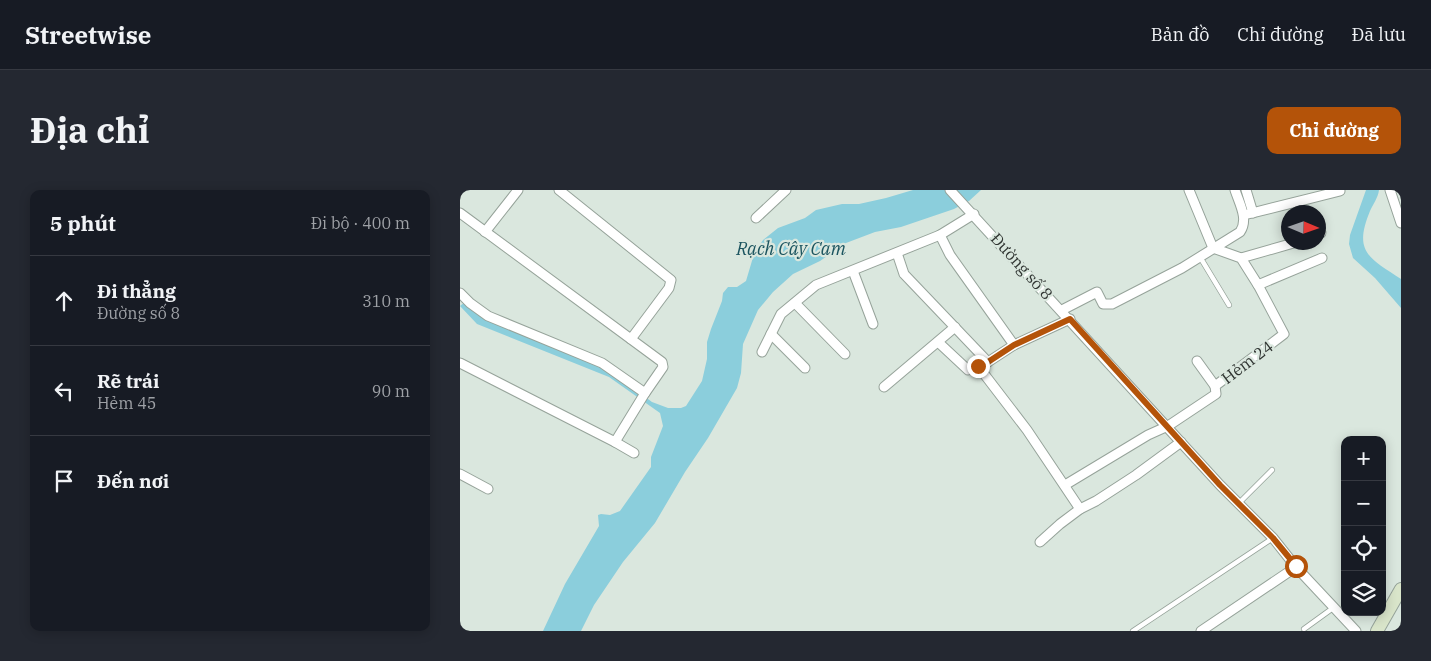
<!DOCTYPE html>
<html lang="vi">
<meta charset="utf-8">
<style>
:root{--surface:#171b24;--page:#242831;--text:#f1f3f6;--muted:#9ea1a6;--line:#363941;--accent:#b45309}
body{margin:0;font-family:"IBM Plex Serif",serif;background:var(--page);color:var(--text)}
.controls{position:absolute;right:15px;bottom:15px;display:grid;overflow:hidden;border-radius:10px;box-shadow:0 2px 12px #0003}
.controls button{width:45px;height:45px;display:grid;place-items:center;padding:0;border:0;border-bottom:1px solid var(--line);background:var(--surface);color:var(--text);font:25px sans-serif}
.compass{position:absolute;left:821px;top:15px;width:45px;height:45px;border-radius:50%;background:var(--surface);box-shadow:0 2px 12px #0003;rotate:92deg}
.stop{position:absolute;width:15px;height:15px;margin:-11px;border:4px solid #b45309;border-radius:50%;background:#fff}
.stop.end{background:#b45309;border-color:#fff;box-shadow:0 1px 5px #0008}
.list{margin:0;padding:0;list-style:none}
h2{display:flex;justify-content:space-between;align-items:center;height:65px;margin:0;padding:0 20px;font-size:21px}
h2 small{font-size:16px;font-weight:400;color:var(--muted)}
.list li{display:grid;grid-template-columns:32px 1fr auto;gap:15px;align-items:center;box-sizing:border-box;height:90px;padding:0 20px;border-top:1px solid var(--line)}
.list b{display:block;font-size:19px;white-space:nowrap}
.list p{margin:0;font-size:16px;white-space:nowrap;color:var(--muted)}
.list em{font-size:16px;font-style:normal;color:var(--muted)}
.icon{flex:none;width:28px;height:28px;fill:none;stroke:currentColor;stroke-width:2;stroke-linecap:round;stroke-linejoin:round}
.map{position:relative;flex:none;width:941px;height:441px;overflow:hidden;border-radius:10px}
header{display:flex;align-items:center;gap:30px;box-sizing:border-box;height:70px;padding:0 25px;background:var(--surface);border-bottom:1px solid var(--line)}
header strong{font-size:24px}
nav{display:flex;gap:28px;margin-inline-start:auto;font-size:18px}
.intro{display:flex;align-items:center;justify-content:space-between;box-sizing:border-box;height:120px;padding:0 30px}
h1{margin:0;font-size:35px}
.button{padding:12px 22px;border-radius:10px;background:var(--accent);color:#fff;font-size:18px;font-weight:700}
main{display:flex;gap:30px;padding:0 30px}
aside{flex:1;background:var(--surface);border-radius:10px;box-shadow:0 2px 12px #0003}
.map>svg:first-child{display:block}
</style>
<header>
<strong>Streetwise</strong>
<nav><a>Bản đồ</a><a>Chỉ đường</a><a>Đã lưu</a></nav>
</header>
<div class="intro"><h1>Địa chỉ</h1><a class="button">Chỉ đường</a></div>
<main>
<aside>
<h2>5 phút<small>Đi bộ · 400 m</small></h2>
<ul class="list">
<li><svg class="icon" aria-label="ahead" viewBox="0 0 24 24"><path d="M12 20V5M6 11l6-6 6 6"/></svg><div><b>Đi thẳng</b><p>Đường số 8</p></div><em>310 m</em></li>
<li><svg class="icon" aria-label="left" viewBox="0 0 24 24"><path d="M17 20v-9H6M10 6l-5 5 5 5"/></svg><div><b>Rẽ trái</b><p>Hẻm 45</p></div><em>90 m</em></li>
<li><svg class="icon" aria-label="arrive" viewBox="0 0 24 24"><path d="M6 21V4h12l-3 4 3 4H6"/></svg><div><b>Đến nơi</b></div></li>
</ul>
</aside>
<div class="map">
<svg width="941" height="441" viewBox="0 0 941 441">
<rect width="100%" height="100%" fill="#dae7de"/>
<!-- water -->
<g fill="#8bcedc">
<polygon points="453,0 521,0 509,11 494,19 441,37 415,42 386,53 360,71 333,84 313,102 298,120 283,154 281,183 277,198 248,248 225,282 195,333 163,372 134,415 121,441 83,441 105,394 139,336 138,325 141,324 150,325 160,321 191,277 191,267 203,236 200,223 149,187 17,134 0,116 5,112 145,177 192,212 208,218 221,218 226,216 242,191 247,169 247,152 251,139 262,111 263,103 268,97 277,97 286,91 294,64 303,50 318,38 345,28 356,20 382,14 399,14 426,8"/>
<path d="M906 0H919C918 8 913 14 910 21 893 62 909 68 941 89V118L915 88 893 68 889 54 890 45Z"/>
</g>
<g fill="none" stroke-linecap="round" stroke-linejoin="round">
<defs>
<g id="lane">
<polyline points="740,67 769,115"/>
<polyline points="779,313 812,280"/>
<polyline points="844,439 873,418"/>
<polyline points="673,441 813,348"/>
</g>
<g id="street">
<polyline points="99,0 211,90 209,98 171,149"/>
<polyline points="490,0 760,295 813,348 836,377 896,441"/>
<polyline points="786,0 793,23"/>
<polyline points="930,0 941,33"/>
<polyline points="0,23 202,172 203,177 185,203 155,252 0,173"/>
<polyline points="784,25 880,1"/>
<polyline points="296,28 326,0"/>
<polyline points="25,42 58,0"/>
<polyline points="858,44 861,43"/>
<polyline points="480,45 490,65 554,155"/>
<polyline points="437,63 444,84 528,172"/>
<polyline points="781,68 837,52"/>
<polyline points="393,81 413,134"/>
<polyline points="798,95 862,68"/>
<polyline points="0,103 10,113 28,126 142,173 185,203"/>
<polyline points="335,113 385,164"/>
<path d="M602 120 637 102 643 114H652L722 78 780 42C789 29 779 13 775 0"/>
<polyline points="311,144 345,178"/>
<polyline points="478,152 508,180 528,172 554,155 610,129"/>
<polyline points="302,162 321,124 356,95 480,45 514,24"/>
<polyline points="737,171 755,196"/>
<polyline points="518,176 567,240 620,319"/>
<polyline points="424,197 495,137"/>
<polyline points="155,252 174,263"/>
<polyline points="0,284 28,299"/>
<polyline points="605,295 688,245 708,236 756,204 755,196 824,144 798,95 781,68 753,58 729,0"/>
<polyline points="580,352 600,334 620,319 636,311 676,285 721,252"/>
<polyline points="741,441 836,377"/>
</g>
<polyline id="secondary" points="917,441 941,399"/>
</defs>
<!-- lane casing -->
<use href="#lane" stroke="#96a39a" stroke-width="6"/>
<!-- street casing -->
<use href="#street" stroke="#96a39a" stroke-width="11"/>
<!-- secondary casing -->
<use href="#secondary" stroke="#96a39a" stroke-width="14"/>
<!-- lane -->
<use href="#lane" stroke="#fff" stroke-width="4.5"/>
<!-- street -->
<use href="#street" stroke="#fff" stroke-width="9"/>
<!-- secondary -->
<use href="#secondary" stroke="#d9e5ca" stroke-width="12"/>
</g>
<g fill="none" stroke-linecap="round" stroke-linejoin="round">
<!-- route -->
<polyline stroke="#b45309" stroke-width="6" points="518,176 528,172 554,155 610,129 760,295 813,348 836,376"/>
</g>
<g text-anchor="middle" stroke-width="4.5" stroke-linejoin="round" paint-order="stroke">
<!-- street labels -->
<g font-size="16" fill="#303532" stroke="#dae7de">
<text transform="translate(562 76) rotate(48)" y="6">Đường số 8</text>
<text transform="translate(787 172) rotate(-37)" y="6">Hẻm 24</text>
</g>
<!-- water labels -->
<g font-size="18" font-style="italic" fill="#1b545f" stroke="#dae7de">
<text x="331" y="65">Rạch Cây Cam</text>
</g>
</g>
</svg>
<div class="controls">
<button>+</button>
<button>−</button>
<button><svg class="icon" aria-label="locate" viewBox="0 0 24 24"><circle cx="12" cy="12" r="6"/><path d="M12 2v4M12 18v4M2 12h4M18 12h4"/></svg></button>
<button><svg class="icon" aria-label="layers" viewBox="0 0 24 24"><path d="M12 4l9 5-9 5-9-5zM3 14l9 5 9-5"/></svg></button>
</div>
<svg class="compass" viewBox="-18 -18 36 36"><path d="M0-13l5 13h-10z" fill="#e53935"/><path d="M0 13l5-13h-10z" fill="#9ea1a6"/></svg>
<div class="stop" style="left:836px;top:376px"></div>
<div class="stop end" style="left:518px;top:176px"></div>
</div>
</main>
